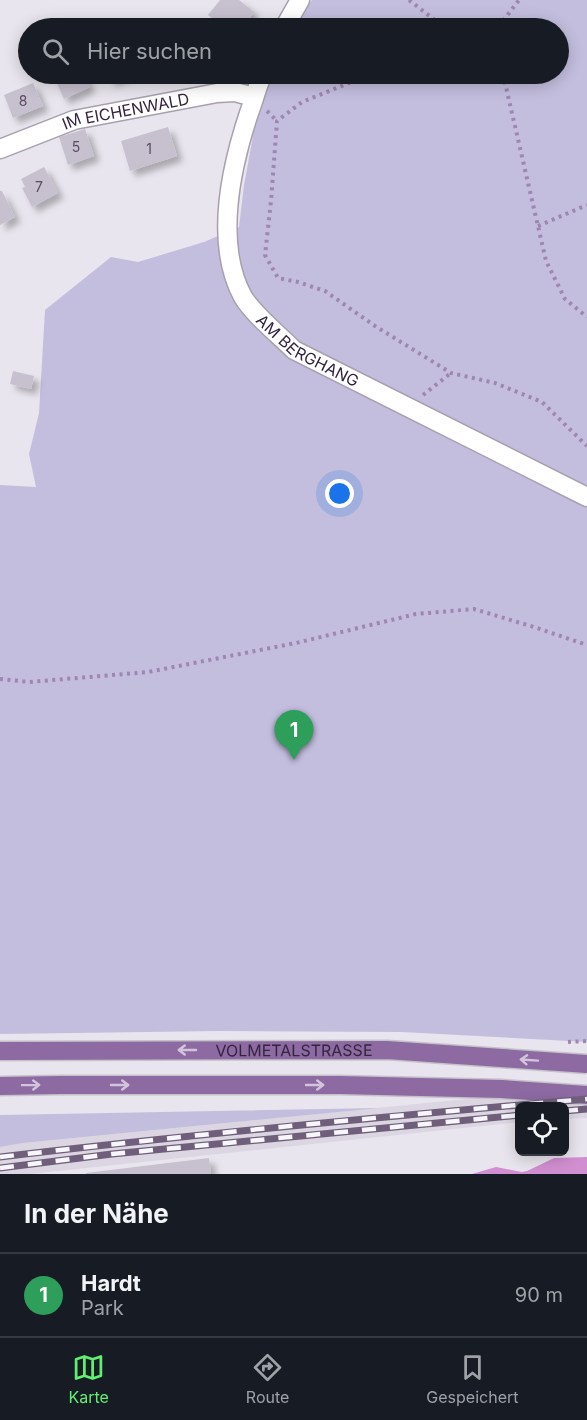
<!DOCTYPE html>
<html lang="de">
<meta charset="utf-8">
<style>
:root{--surface:#171b24;--page:#242831;--text:#f1f3f6;--muted:#9ea1a6;--line:#363941;--accent:#61ef71}
body{margin:0;font-family:Inter,sans-serif;background:var(--page);color:var(--text)}
.controls{position:absolute;right:18px;bottom:18px;display:grid;overflow:hidden;border-radius:9px;box-shadow:0 3px 15px #0003}
.controls button{width:54px;height:54px;display:grid;place-items:center;padding:0;border:0;border-bottom:2px solid var(--line);background:var(--surface);color:var(--text);font:30px sans-serif}
.you{position:absolute;left:340px;top:494px;width:21px;height:21px;margin:-15px;border:4px solid #fff;border-radius:50%;background:#1a73e8;box-shadow:0 0 0 9px #1a73e833}
.badge{display:grid;place-items:center;width:39px;height:39px;border-radius:50%;background:var(--accent);color:#fff;font-size:20px;font-weight:700}
.pin{position:absolute;translate:-50% -50px;filter:drop-shadow(0 2px 3px #0008)}
.pin::after{content:'';position:absolute;top:32px;width:21px;height:18px;background:inherit;clip-path:polygon(0 0,100% 0,50% 100%)}
.list{margin:0;padding:0;list-style:none}
h2{display:flex;justify-content:space-between;align-items:center;height:78px;margin:0;padding:0 24px;font-size:26px}
h2 small{font-size:20px;font-weight:400;color:var(--muted)}
.list li{display:grid;grid-template-columns:39px 1fr auto;gap:18px;align-items:center;box-sizing:border-box;height:84px;padding:0 24px;border-top:2px solid var(--line)}
.list b{display:block;font-size:22px;white-space:nowrap}
.list p{margin:0;font-size:20px;white-space:nowrap;color:var(--muted)}
.list em{font-size:20px;font-style:normal;color:var(--muted)}
.icon{flex:none;width:33px;height:33px;fill:none;stroke:currentColor;stroke-width:2;stroke-linecap:round;stroke-linejoin:round}
.map{position:relative;flex:none;width:587px;height:1174px;overflow:hidden}
.search{position:absolute;background:var(--surface);box-shadow:0 3px 15px #0003;left:18px;right:18px;top:18px;height:66px;display:flex;align-items:center;gap:15px;box-sizing:border-box;padding:0 21px;border-radius:33px;color:var(--muted);font-size:22px}
.sheet{height:162px;background:var(--surface)}
nav{display:flex;justify-content:space-around;align-items:center;box-sizing:border-box;height:84px;border-top:2px solid var(--line);background:var(--surface);font-size:16px;color:var(--muted)}
nav a{display:grid;justify-items:center;gap:3px}
nav .on{color:var(--accent)}
.map>svg:first-child{display:block}
</style>
<div class="map">
<svg width="587" height="1174" viewBox="0 0 587 1174">
<defs>
<filter id="shadow"><feDropShadow dx="5.5" dy="5.5" stdDeviation="3" flood-color="#0004"/></filter>
</defs>
<rect width="100%" height="100%" fill="#e9e5ee"/>
<!-- built -->
<polygon fill="#dbd6e2" points="587,1090 587,1118 565,1119 564,1106 520,1106 519,1122 30,1174 0,1174 0,1147 23,1143 527,1093"/>
<!-- green -->
<g fill="#c3bede">
<polygon points="312,0 587,0 587,1042 402,1032 219,1031 0,1034 0,485 36,487 29,454 39,413 45,310 111,257 138,262 204,242 239,227 244,185 256,120 272,74 558,74 558,28 294,28 301,14"/>
<polygon points="379,1108 23,1143 0,1147 0,1115"/>
</g>
<!-- water -->
<polygon fill="#d18ed0" points="587,1157 587,1174 472,1174 496,1167 522,1172 527,1171 554,1158"/>
<!-- building -->
<g fill="#c7c1cf" filter="url(#shadow)">
<polygon points="220,0 239,0 254,12 242,28 224,28 208,15"/>
<polygon points="53,74 83,74 90,87 64,99"/>
<polygon points="108,74 128,74 111,81"/>
<polygon points="33,83 43,106 13,118 4,95"/>
<polygon points="168,127 177,156 130,171 121,141"/>
<polygon points="85,129 94,156 68,165 59,137"/>
<polygon points="44,167 58,193 32,207 22,188 25,187 21,179"/>
<polygon points="0,191 2,191 15,217 0,225"/>
<polygon points="13,371 34,376 31,389 10,384"/>
<polygon points="209,1158 211,1174 86,1174 86,1173"/>
</g>
<g fill="none" stroke-linecap="round" stroke-linejoin="round">
<defs>
<g id="minor">
<polyline points="284,28 300,0"/>
<path id="s1" d="M263 74C257 86 254 100 249 113 231 167 214 244 243 297 254 315 279 335 294 350L587 497"/>
<path id="s2" d="M0 149 74 120 217 93 235 92 254 97"/>
</g>
<g id="major">
<polyline points="0,1086 61,1085"/>
<polyline points="501,1089 587,1095"/>
</g>
</defs>
<!-- minor casing -->
<use href="#minor" stroke="#a8a0af" stroke-width="21"/>
<!-- major casing -->
<use href="#major" stroke="#c6c2ca" stroke-width="21"/>
<!-- path -->
<g stroke="#9e86b1" stroke-width="4" stroke-dasharray="3 4.5" stroke-linecap="butt">
<polyline points="409,0 445,28"/>
<polyline points="487,28 502,21"/>
<polyline points="501,28 503,21 519,0"/>
<polyline points="371,74 302,102 277,121 271,201 265,255 278,278 298,282 325,291 375,326 451,373 495,383 542,402 587,446"/>
<polyline points="503,74 546,261 565,299 587,317"/>
<polyline points="267,111 277,121"/>
<polyline points="538,226 587,205"/>
<polyline points="423,395 451,373"/>
<polyline points="0,679 29,682 148,672 296,643 416,614 474,609 534,627 587,645"/>
<polyline points="568,1042 587,1041"/>
</g>
<!-- minor -->
<use href="#minor" stroke="#fff" stroke-width="18"/>
<!-- major -->
<use href="#major" stroke="#8d6aa2" stroke-width="18"/>
<defs>
<g id="rail">
<polyline points="564,1111 587,1109"/>
<path d="M0 1157C195 1134 391 1116 587 1099"/>
<polyline points="0,1168 112,1154 520,1115"/>
</g>
</defs>
<!-- rail casing -->
<use href="#rail" stroke="#705f7b" stroke-width="7"/>
<!-- rail -->
<use href="#rail" stroke="#f7f6fa" stroke-width="4.5" stroke-dasharray="14" stroke-linecap="butt"/>
<defs>
<g id="major-bridge">
<path id="s3" d="M0 1051 387 1050 587 1064"/>
<polyline points="61,1085 340,1085 501,1089"/>
</g>
</defs>
<!-- major-bridge casing -->
<use href="#major-bridge" stroke="#c6c2ca" stroke-width="21" stroke-linecap="butt"/>
<!-- major-bridge -->
<use href="#major-bridge" stroke="#8d6aa2" stroke-width="18"/>
</g>
<!-- one-way arrows -->
<defs><path id="oneway-shaft" d="M-6 0H5M1.5-3L5.5 0L1.5 3" fill="none" stroke-width="1.6" stroke-linecap="round" stroke-linejoin="round" transform="scale(1.5)"/></defs>
<g stroke="#d2c5db">
<use href="#oneway-shaft" transform="translate(187 1050) rotate(180)"/>
<use href="#oneway-shaft" transform="translate(529 1060) rotate(-176)"/>
<use href="#oneway-shaft" transform="translate(31 1085) rotate(-1)"/>
<use href="#oneway-shaft" transform="translate(120 1085)"/>
<use href="#oneway-shaft" transform="translate(315 1085)"/>
</g>
<g text-anchor="middle" stroke-width="4.5" stroke-linejoin="round" paint-order="stroke">
<!-- number labels -->
<g font-size="14" fill="#5a4b64">
<text x="23" y="106">8</text>
<text x="76" y="152">5</text>
<text x="149" y="154">1</text>
<text x="39" y="192">7</text>
</g>
<!-- street labels -->
<g font-size="16" fill="#352440" stroke="#f7f6fa">
<text dy="6" stroke="none"><textPath href="#s2" startOffset="132">IM EICHENWALD</textPath></text>
<text dy="6" stroke="none"><textPath href="#s1" startOffset="316">AM BERGHANG</textPath></text>
<text dy="6" stroke="none"><textPath href="#s3" startOffset="294">VOLMETALSTRASSE</textPath></text>
</g>
</g>
</svg>
<div class="controls">
<button><svg class="icon" aria-label="locate" viewBox="0 0 24 24"><circle cx="12" cy="12" r="6"/><path d="M12 2v4M12 18v4M2 12h4M18 12h4"/></svg></button>
</div>
<div class="you"></div>
<div class="pin badge" style="left:294px;top:760px;background:#2e9e5b">1</div>
<div class="search"><svg class="icon" aria-label="search" viewBox="0 0 24 24"><circle cx="10" cy="10" r="6"/><path d="M15 15l6 6"/></svg>Hier suchen</div>
</div>
<section class="sheet">
<h2>In der Nähe<small></small></h2>
<ul class="list">
<li><span class="badge" style="background:#2e9e5b">1</span><div><b>Hardt</b><p>Park</p></div><em>90 m</em></li>
</ul>
</section>
<nav>
<a class="on"><svg class="icon" aria-label="map" viewBox="0 0 24 24"><path d="M3 6l6-2 6 2 6-2v14l-6 2-6-2-6 2zM9 4v14M15 6v14"/></svg>Karte</a>
<a><svg class="icon" aria-label="directions" viewBox="0 0 24 24"><path d="M12 3l9 9-9 9-9-9zM9 14v-3h6M13 9l2 2-2 2"/></svg>Route</a>
<a><svg class="icon" aria-label="saved" viewBox="0 0 24 24"><path d="M7 4h10v16l-5-4-5 4z"/></svg>Gespeichert</a>
</nav>
